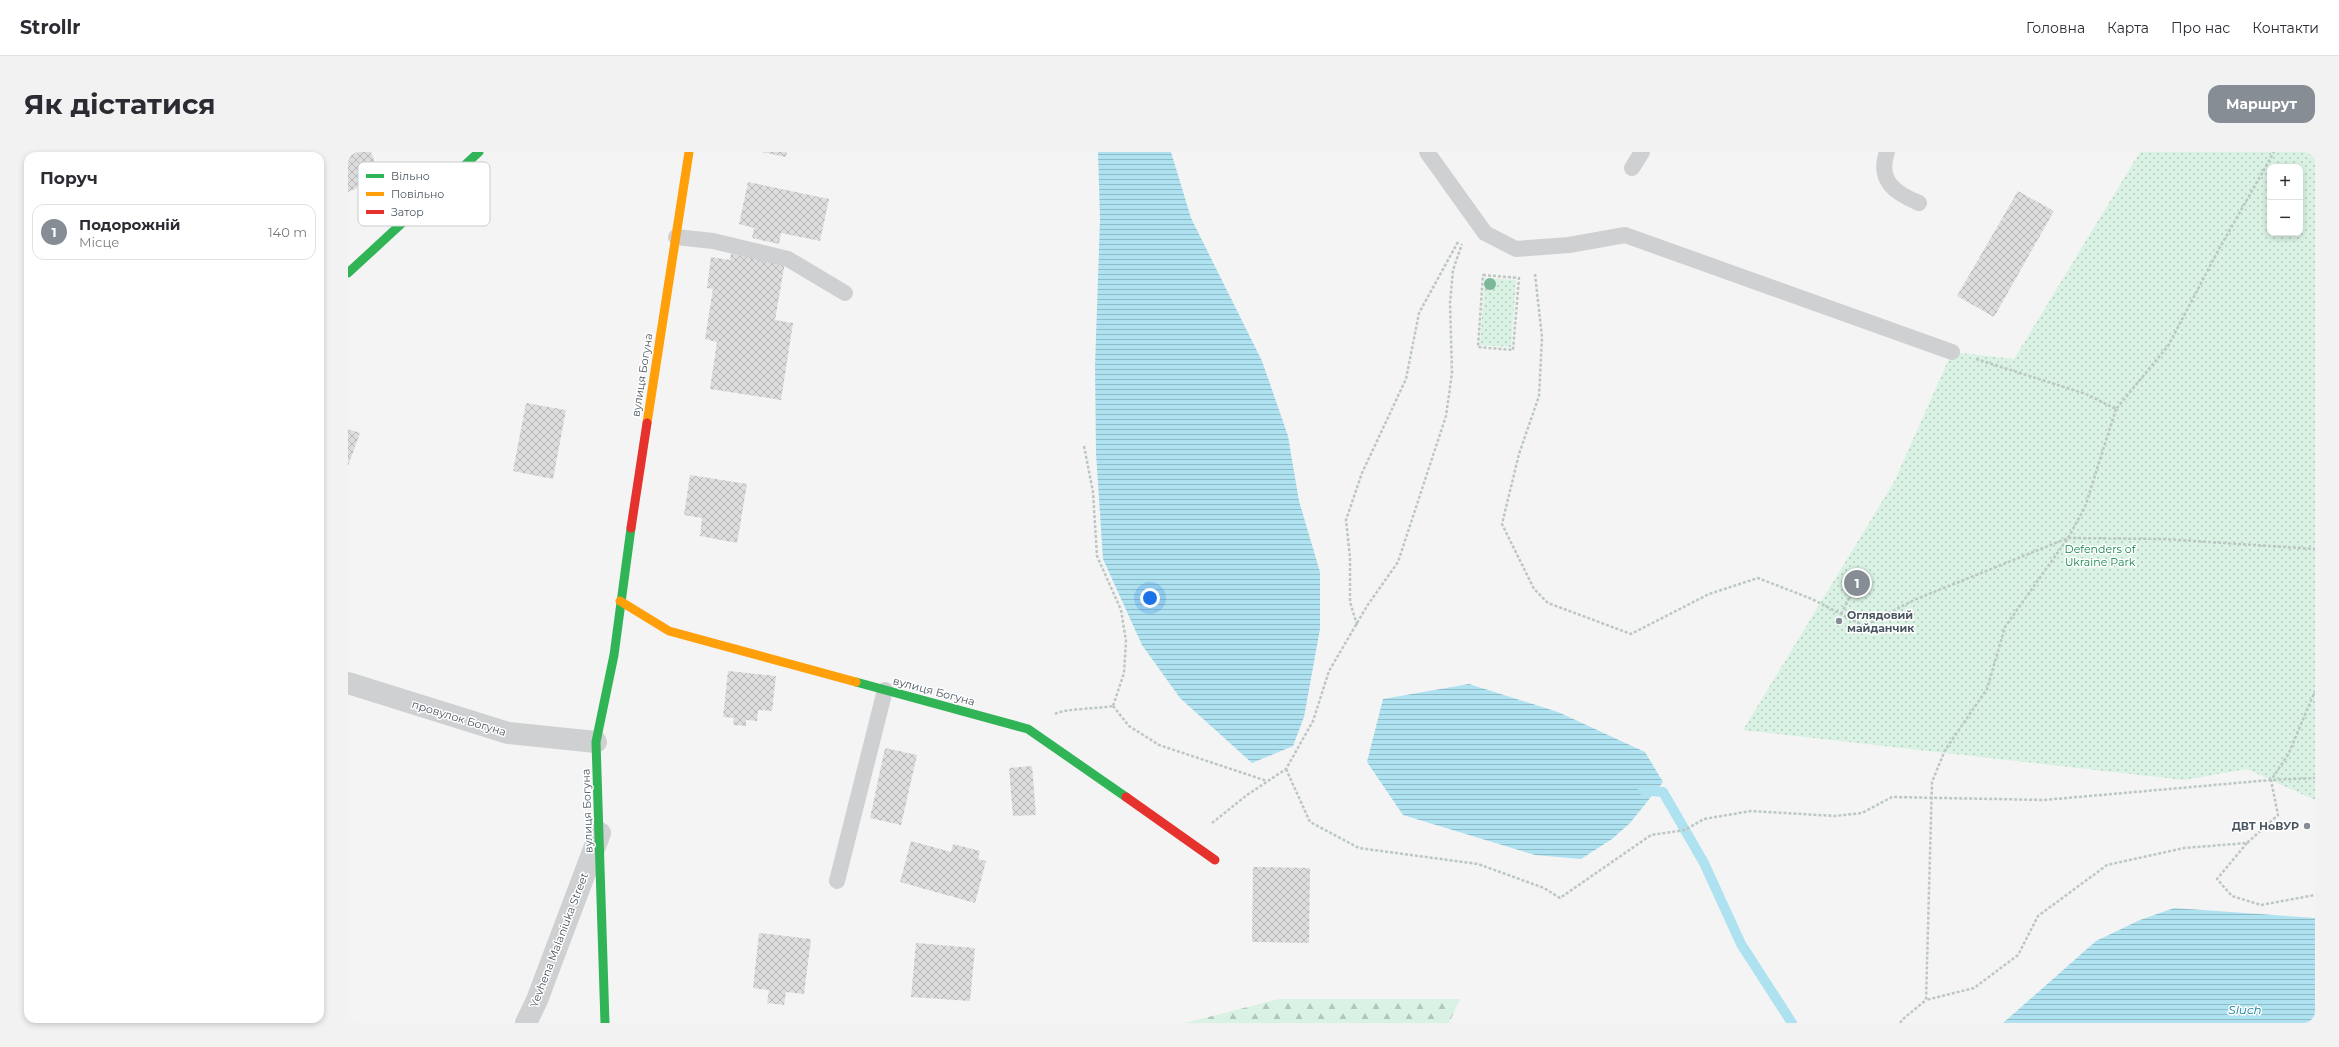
<!DOCTYPE html>
<html lang="uk">
<meta charset="utf-8">
<style>
:root{--surface:#fff;--page:#f2f2f3;--text:#2b2b33;--muted:#7c7c81;--line:#e1e1e2;--accent:#868d94}
body{margin:0;font-family:Montserrat,sans-serif;background:var(--page);color:var(--text)}
.controls{position:absolute;right:12px;top:12px;display:grid;overflow:hidden;border-radius:8px;box-shadow:0 2px 6px #0003}
.controls button{width:36px;height:36px;display:grid;place-items:center;padding:0;border:0;border-bottom:1px solid var(--line);background:var(--surface);color:var(--text);font:20px sans-serif}
.you{position:absolute;left:802px;top:446px;width:14px;height:14px;margin:-10px;border:3px solid #fff;border-radius:50%;background:#1a73e8;box-shadow:0 0 0 6px #1a73e833}
.badge{display:grid;place-items:center;width:26px;height:26px;border-radius:50%;background:var(--accent);color:#fff;font-size:13px;font-weight:700}
.pin{position:absolute;translate:-50% -50%;border:2px solid #fff;box-shadow:0 1px 4px #0006}
.list{margin:0;padding:0;list-style:none}
h2{display:flex;justify-content:space-between;align-items:center;height:52px;margin:0;padding:0 16px;font-size:17px}
h2 small{font-size:13px;font-weight:400;color:var(--muted)}
.list li{display:grid;grid-template-columns:26px 1fr auto;gap:12px;align-items:center;box-sizing:border-box;height:56px;margin:0 8px 8px;padding:0 8px;border:1px solid var(--line);border-radius:12px}
.list b{display:block;font-size:15px;white-space:nowrap}
.list p{margin:0;font-size:13px;white-space:nowrap;color:var(--muted)}
.list em{font-size:13px;font-style:normal;color:var(--muted)}
.map{position:relative;flex:none;width:1967px;height:871px;overflow:hidden;border-radius:12px}
header{display:flex;align-items:center;gap:24px;box-sizing:border-box;height:56px;padding:0 20px;background:var(--surface);border-bottom:1px solid var(--line)}
header strong{font-size:19px}
nav{display:flex;gap:22px;margin-inline-start:auto;font-size:14px}
.intro{display:flex;align-items:center;justify-content:space-between;box-sizing:border-box;height:96px;padding:0 24px}
h1{margin:0;font-size:28px}
.button{padding:10px 18px;border-radius:12px;background:var(--accent);color:#fff;font-size:14px;font-weight:700}
main{display:flex;gap:24px;padding:0 24px}
aside{flex:1;background:var(--surface);border-radius:12px;box-shadow:0 2px 6px #0003}
.map>svg:first-child{display:block}
</style>
<header>
<strong>Strollr</strong>
<nav><a>Головна</a><a>Карта</a><a>Про нас</a><a>Контакти</a></nav>
</header>
<div class="intro"><h1>Як дістатися</h1><a class="button">Маршрут</a></div>
<main>
<aside>
<h2>Поруч<small></small></h2>
<ul class="list">
<li><span class="badge">1</span><div><b>Подорожнiй</b><p>Місце</p></div><em>140 m</em></li>
</ul>
</aside>
<div class="map">
<svg width="1967" height="871" viewBox="0 0 1967 871">
<defs>
<pattern id="grass-dots" width="8" height="8" patternUnits="userSpaceOnUse"><rect width="8" height="8" fill="#d9f2e3"/><path d="M2 2h.1M6 6h.1" fill="none" stroke="#b2c7bb" stroke-width="1.8" stroke-linecap="round"/></pattern>
<pattern id="forest-firs" width="22" height="20" patternUnits="userSpaceOnUse"><rect width="22" height="20" fill="#d9f2e3"/><path d="M5 1l3.5 6h-7zM16 11l3.5 6h-7z" fill="#b2c7bb"/></pattern>
<pattern id="water-rules" width="6" height="5" patternUnits="userSpaceOnUse"><rect width="6" height="5" fill="#aee2f0"/><path d="M0 2.5h6" fill="none" stroke="#90bac6"/></pattern>
<pattern id="building-cross-hatch" width="8" height="8" patternUnits="userSpaceOnUse"><rect width="8" height="8" fill="#ddddde"/><path d="M0 0l8 8M0 8l8-8" fill="none" stroke="#b5b6b7"/></pattern>
</defs>
<rect width="100%" height="100%" fill="#f4f4f4"/>
<!-- grass -->
<g fill="url(#grass-dots)" fill-rule="evenodd">
<path d="M1792 0H1967V648L1899 617 1836 628 1395 578 1546 330 1604 200 1666 207ZM1922 15H1952V81H1922Z"/>
<polygon points="1137,126 1168,128 1163,195 1132,193"/>
</g>
<!-- forest -->
<polygon fill="url(#forest-firs)" points="931,847 1112,847 1101,871 837,871"/>
<!-- water -->
<g fill="url(#water-rules)">
<polygon points="750,0 823,0 843,66 914,209 940,284 951,349 972,420 972,477 956,565 945,594 904,611 832,546 794,493 755,407 748,301 747,214 752,67"/>
<polygon points="1121,532 1210,560 1297,600 1315,630 1282,671 1264,687 1233,707 1187,703 1055,663 1019,610 1035,547"/>
<polygon points="1826,756 1967,766 1967,871 1655,871 1748,789 1792,768"/>
</g>
<g fill="none" stroke-linecap="round" stroke-linejoin="round">
<!-- stream -->
<polyline stroke="#aee2f0" stroke-width="10" points="1295,638 1315,640 1356,711 1393,792 1444,871"/>
</g>
<!-- building -->
<g fill="url(#building-cross-hatch)">
<polygon points="0,0 23,0 33,26 0,40"/>
<polygon points="414,0 439,0 438,5"/>
<polygon points="400,30 481,47 472,89 433,81 431,92 404,86 406,76 391,72"/>
<polygon points="1670,39 1706,59 1646,165 1609,144"/>
<polygon points="383,102 437,110 427,168 445,171 433,248 362,237 369,190 357,187 365,137 359,136 363,105 382,108"/>
<polygon points="178,251 218,258 205,327 165,319"/>
<polygon points="0,277 12,281 0,314"/>
<polygon points="342,323 399,332 389,391 352,384 354,366 336,363"/>
<polygon points="380,519 428,524 424,559 410,558 409,569 398,568 398,574 385,573 386,566 375,565"/>
<polygon points="537,596 569,603 553,673 522,666"/>
<polygon points="684,614 688,663 665,664 661,616"/>
<polygon points="563,689 603,700 605,692 632,699 630,707 638,709 627,751 552,730"/>
<polygon points="905,715 962,716 961,791 904,790"/>
<polygon points="411,781 463,787 456,842 438,840 436,853 419,851 421,838 405,836"/>
<polygon points="568,791 627,796 622,849 563,845"/>
</g>
<g fill="none" stroke-linecap="round" stroke-linejoin="round">
<!-- path -->
<g stroke="#bcc7c4" stroke-width="2.5" stroke-dasharray="3 2" stroke-linecap="butt">
<polyline points="1187,122 1194,185 1191,244 1171,302 1154,372 1186,437 1200,451 1283,482 1361,442 1410,426 1464,447 1516,474 1566,448 1720,386 1816,387 1967,397"/>
<polygon points="1135,123 1171,126 1165,198 1130,195"/>
<polyline points="1628,207 1738,242 1768,257 1820,194 1871,97 1926,0"/>
<polyline points="1768,257 1737,355 1720,386 1657,475 1639,537 1597,598 1584,630 1578,848 1626,836 1670,803 1690,764 1759,713 1836,696 1899,691 1930,663 1923,628 1940,603 1967,539"/>
<polyline points="736,294 745,340 749,404 773,458 778,489 776,521 765,554"/>
<polyline points="1493,462 1509,431"/>
<polyline points="1009,473 1002,450 1002,405 998,368 1014,321 1058,227 1071,161 1111,88"/>
<polyline points="765,554 781,574 811,593 919,629"/>
<path d="M707 562C719 556 749 557 765 554"/>
<polyline points="938,617 962,670 1011,696 1130,712 1196,736 1212,746 1303,683 1337,678 1356,667 1403,659 1487,664 1514,661 1544,645 1696,648 1923,628 1967,626"/>
<polyline points="864,671 899,643 938,617 965,569 981,519 1019,454 1050,410 1098,264 1104,221 1102,151 1105,118 1114,92"/>
<polyline points="1899,691 1869,727 1884,744 1913,753 1967,743"/>
<polyline points="1552,871 1555,867 1578,848"/>
</g>
<!-- lane -->
<g stroke="#ced0d2" stroke-width="16">
<polyline points="1079,0 1137,81 1168,97 1221,93 1277,83 1604,200"/>
<path d="M1539 0C1529 29 1547 41 1571 51"/>
<polyline points="1284,16 1294,0"/>
<polyline points="328,85 365,89 440,107 497,141"/>
<polyline points="489,729 537,538"/>
</g>
<!-- street -->
<g stroke="#ced0d2" stroke-width="22">
<polyline points="0,531 160,581 248,590"/>
<polyline points="178,871 189,848 252,681"/>
</g>
<!-- fast -->
<g stroke="#30b455" stroke-width="9">
<polyline points="0,121 131,0"/>
<polyline points="508,530 680,577 778,645"/>
<polyline points="257,871 248,590 266,503 283,376"/>
</g>
<!-- slow -->
<g stroke="#ff9f0a" stroke-width="9">
<polyline points="299,271 341,0"/>
<polyline points="272,449 321,479 508,530"/>
</g>
<!-- jam -->
<g stroke="#e5322d" stroke-width="9">
<polyline points="283,376 299,271"/>
<polyline points="778,645 867,708"/>
</g>
</g>
<!-- trees -->
<circle fill="#7ab899" cx="1142" cy="132" r="6"/>
<!-- markers -->
<g fill="#868d94" stroke="#fff" stroke-width="1.5">
<circle cx="1491" cy="469" r="4"/>
<circle cx="1959" cy="674" r="4"/>
</g>
<g text-anchor="middle" stroke-width="3" stroke-linejoin="round" paint-order="stroke">
<!-- street labels -->
<g font-size="11" fill="#4a5661" stroke="#fff">
<text transform="translate(294 223) rotate(-81)" y="4">вулиця Богуна</text>
<text transform="translate(586 539) rotate(15)" y="4">вулиця Богуна</text>
<text transform="translate(111 566) rotate(17)" y="4">провулок Богуна</text>
<text transform="translate(239 659) rotate(-92)" y="4">вулиця Богуна</text>
<text transform="translate(211 788) rotate(-69)" y="4">Yevhena Malaniuka Street</text>
</g>
<!-- park labels -->
<g font-size="11" fill="#17864f" stroke="#fff">
<text x="1752" y="401">Defenders of<tspan x="1752" dy="13">Ukraine Park</tspan></text>
</g>
<!-- poi labels -->
<g font-size="11" font-weight="bold" fill="#4a5661" stroke="#fff" text-anchor="start">
<text x="1499" y="467">Оглядовий<tspan x="1499" dy="13">майданчик</tspan></text>
<text x="1951" y="678" text-anchor="end">ДВТ НоВУР</text>
</g>
<!-- water labels -->
<g font-size="12" font-style="italic" fill="#0c7c9b" stroke="#fff">
<text x="1897" y="862">Sluch</text>
</g>
</g>
<!-- legend -->
<rect x="10" y="10" width="132" height="64" rx="6" fill="#fff" stroke="#c9ccd0" stroke-width="1"/>
<rect x="18" y="22" width="18" height="4" fill="#30b455"/>
<rect x="18" y="40" width="18" height="4" fill="#ff9f0a"/>
<rect x="18" y="58" width="18" height="4" fill="#e5322d"/>
<g font-size="11" fill="#4a5661">
<text x="43" y="28">Вільно</text>
<text x="43" y="46">Повільно</text>
<text x="43" y="64">Затор</text>
</g>
</svg>
<div class="controls">
<button>+</button>
<button>−</button>
</div>
<div class="you"></div>
<div class="pin badge" style="left:1509px;top:431px">1</div>
</div>
</main>
